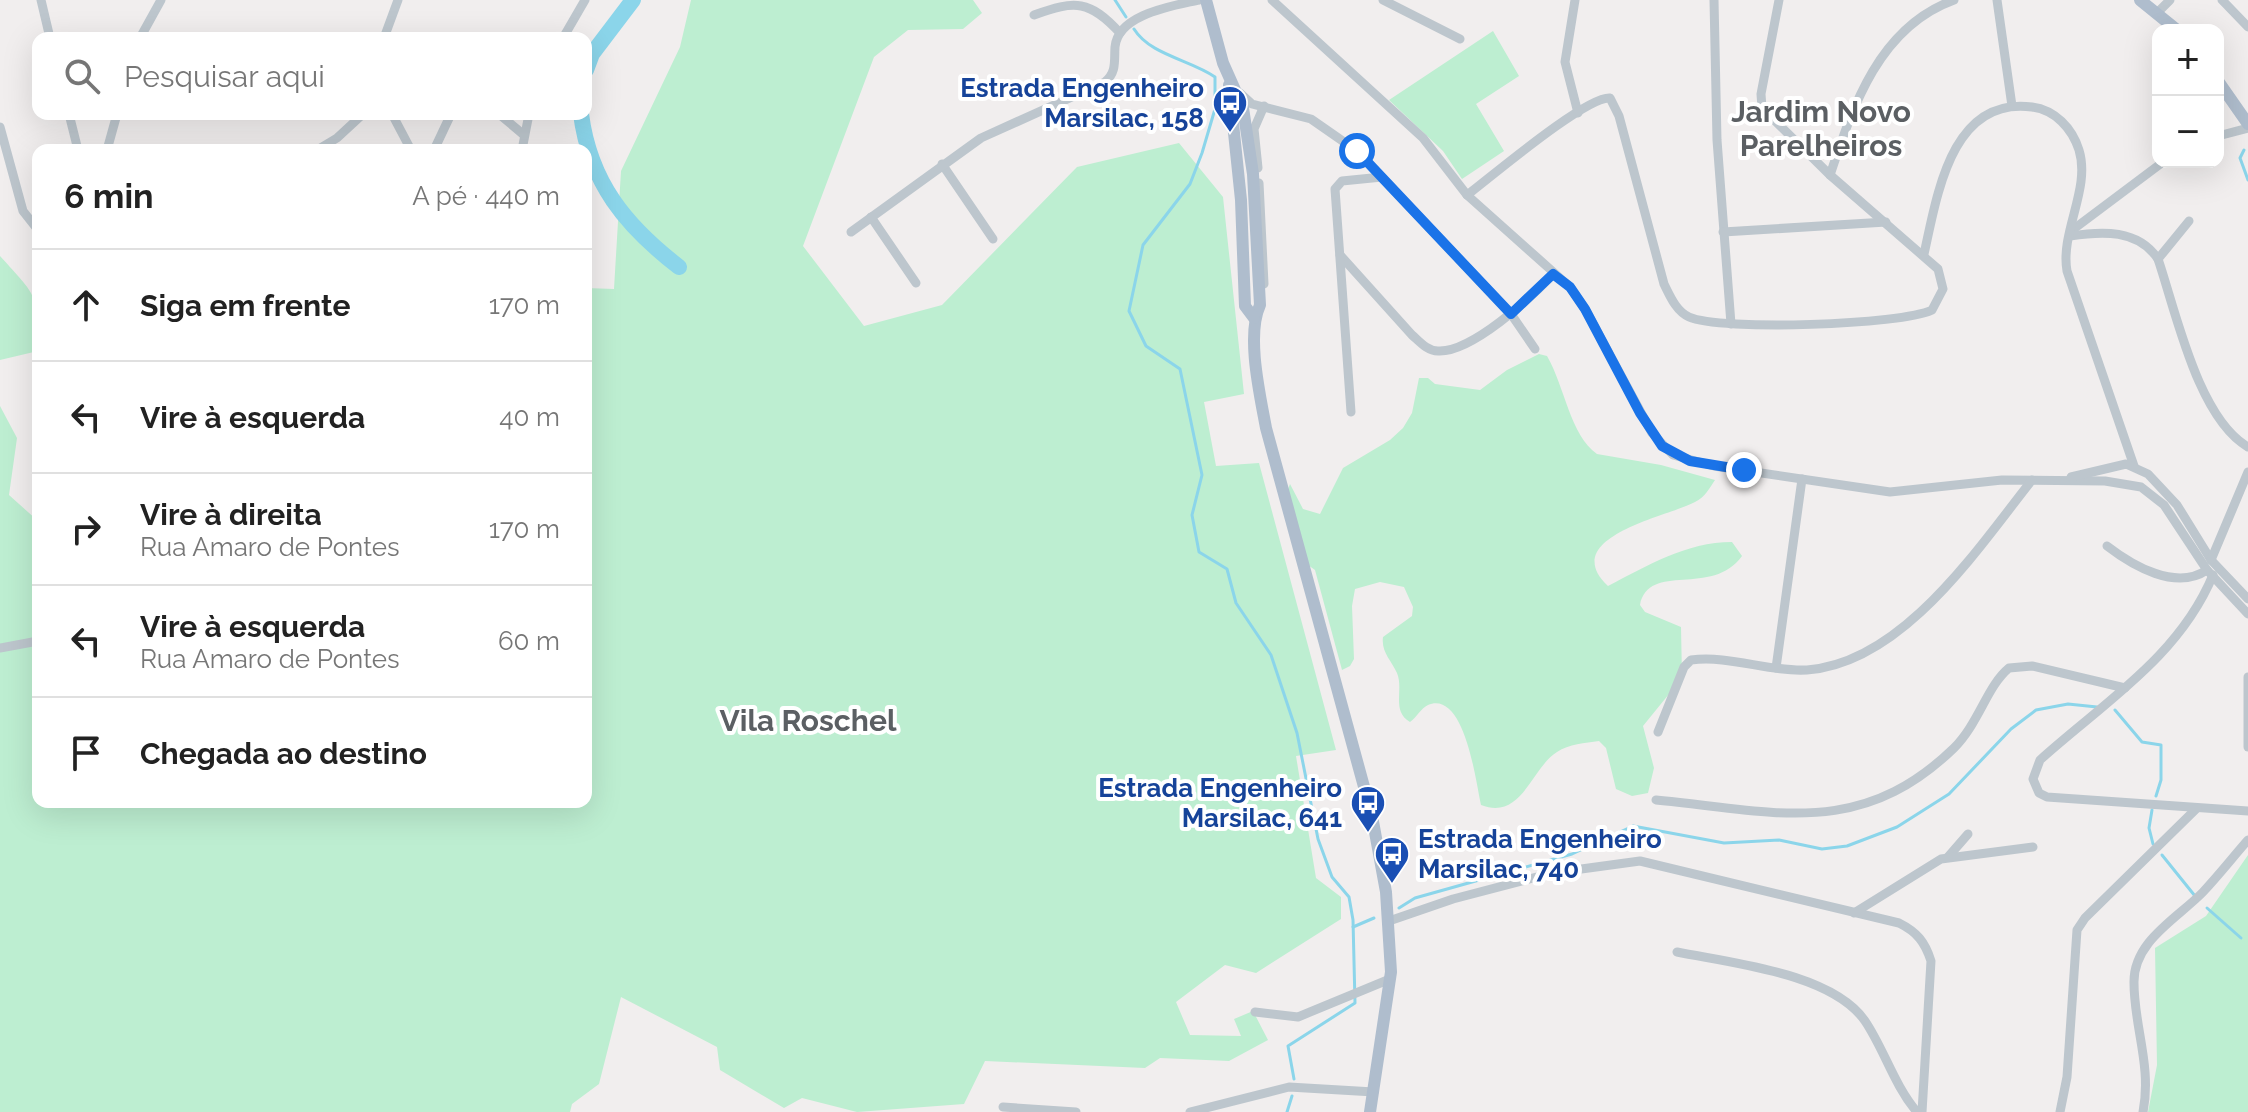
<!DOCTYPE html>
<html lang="pt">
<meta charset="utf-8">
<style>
:root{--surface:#fff;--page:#f6f6f6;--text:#222;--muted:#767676;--line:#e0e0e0}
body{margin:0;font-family:Raleway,sans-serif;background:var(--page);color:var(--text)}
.controls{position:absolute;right:24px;top:24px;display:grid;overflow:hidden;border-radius:16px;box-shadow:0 8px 32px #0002}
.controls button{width:72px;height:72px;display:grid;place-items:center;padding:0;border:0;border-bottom:2px solid var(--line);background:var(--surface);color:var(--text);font:40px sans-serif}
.stop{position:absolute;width:24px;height:24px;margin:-18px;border:6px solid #1a73e8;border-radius:50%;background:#fff}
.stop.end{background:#1a73e8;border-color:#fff;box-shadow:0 2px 8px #0008}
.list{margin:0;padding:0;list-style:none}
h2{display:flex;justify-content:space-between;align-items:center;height:104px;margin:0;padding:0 32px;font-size:34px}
h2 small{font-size:26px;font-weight:400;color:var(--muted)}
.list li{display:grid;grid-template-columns:52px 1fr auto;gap:24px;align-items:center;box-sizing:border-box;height:112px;padding:0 32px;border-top:2px solid var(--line)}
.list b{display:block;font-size:30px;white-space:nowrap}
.list p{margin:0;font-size:26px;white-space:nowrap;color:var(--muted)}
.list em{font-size:26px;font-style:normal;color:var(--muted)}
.icon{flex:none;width:44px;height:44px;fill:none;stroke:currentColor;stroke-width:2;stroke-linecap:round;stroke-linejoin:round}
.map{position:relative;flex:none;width:2248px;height:1112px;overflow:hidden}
.search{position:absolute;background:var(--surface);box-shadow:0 8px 32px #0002;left:32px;top:32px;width:560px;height:88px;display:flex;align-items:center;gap:20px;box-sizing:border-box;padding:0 28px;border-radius:16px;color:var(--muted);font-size:30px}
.panel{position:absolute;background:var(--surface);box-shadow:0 8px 32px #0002;left:32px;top:144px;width:560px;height:664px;border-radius:16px}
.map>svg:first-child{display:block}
</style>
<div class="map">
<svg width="2248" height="1112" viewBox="0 0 2248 1112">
<rect width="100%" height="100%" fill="#f1eeee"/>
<!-- green -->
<g fill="#bdeed1">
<polygon points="691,0 973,0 982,13 963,29 908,30 874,57 803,246 864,326 942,305 1077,167 1179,143 1223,197 1244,394 1204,402 1216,466 1259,463 1336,750 1296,756 1316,878 1341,897 1341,919 1256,973 1225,965 1176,1002 1190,1035 1241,1036 1234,1019 1253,1011 1268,1040 1229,1061 1160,1058 1145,1068 985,1061 964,1104 857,1112 802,1098 784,1108 720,1070 717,1047 621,997 599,1084 572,1104 570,1112 0,1112 0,406 17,438 9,495 38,521 38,802 586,802 586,326 589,319 586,318 586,288 614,289 621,171 680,47"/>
<polygon points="1493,31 1519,76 1476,104 1504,151 1462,179 1443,151 1389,100"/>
<path d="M0 256C38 298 38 293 38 351L0 360Z"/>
<path d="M1539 354 1547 356C1565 387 1570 435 1597 454L1661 465 1715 480C1709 489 1705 497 1695 502 1670 516 1556 537 1608 586 1647 566 1686 542 1732 542L1742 556C1712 598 1649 561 1640 605L1645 612 1681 627 1682 678 1643 726 1654 768 1648 793 1632 796 1616 789 1606 748 1599 741C1585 743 1569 744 1557 752 1531 768 1522 821 1481 805 1476 783 1465 690 1428 705 1421 708 1417 717 1410 722 1391 711 1404 690 1397 673 1391 660 1381 652 1383 637L1412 616 1413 607 1404 587 1380 582 1355 589 1352 606 1354 659 1350 666 1342 670 1315 570 1308 565 1287 492 1290 484 1303 509 1320 514 1343 468 1390 440 1403 428 1412 413 1419 378H1428L1435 384 1480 390 1507 370Z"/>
<polygon points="2248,855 2248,1112 2148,1112 2157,1065 2155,948 2206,916"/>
</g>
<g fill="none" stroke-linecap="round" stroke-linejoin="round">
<!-- stream -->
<g stroke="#8bd5ea" stroke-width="3">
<polyline points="1115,0 1126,17"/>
<path d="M1134 29C1150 55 1191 60 1215 77V109L1202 153 1190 184 1143 245 1129 311 1146 346 1180 369 1202 475 1192 515 1199 552 1227 569 1236 603 1271 655 1297 733 1318 839 1332 877 1349 897 1353 920 1355 1003 1288 1046 1294 1079"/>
<polyline points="2244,150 2240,158 2248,180"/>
<polyline points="2115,710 2142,742 2161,745 2161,780 2156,796"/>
<polyline points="2152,810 2149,828 2153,844"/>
<polyline points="2162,855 2195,896"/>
<polyline points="1399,908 1415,898 1572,854 1633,826 1724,843 1779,840 1822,849 1847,846 1897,827 1949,794 2011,729 2036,710 2068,704 2097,707"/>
<polyline points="2207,908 2241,938"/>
<polyline points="1353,927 1374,918"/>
<polyline points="1287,1112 1292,1096"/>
</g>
<!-- river -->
<g stroke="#8bd5ea" stroke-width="16">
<polyline points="586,70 592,54 633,0"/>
<path d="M581 114C590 183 626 226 679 267"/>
</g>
<!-- minor -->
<g stroke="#bdc6cd" stroke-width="9">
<polyline points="41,0 50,38"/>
<polyline points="1272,0 1423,138 1467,195 1570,287 1585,309 1652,433 1673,455 1714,466 1890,492 2002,480 2105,481 2141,487 2164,505 2207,570 2248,614"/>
<polyline points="1383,0 1460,39"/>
<polyline points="1575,0 1565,62 1578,113"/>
<polyline points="1714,0 1717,140 1731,324"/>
<polyline points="1997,0 2012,106"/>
<polyline points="2222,0 2248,27"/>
<polyline points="2158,12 2170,0"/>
<path d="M1034 15C1075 0 1090 0 1120 33"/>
<polyline points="140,38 161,0"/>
<polyline points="384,38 398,0"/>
<polyline points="563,38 585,0"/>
<polyline points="1240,93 1252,104 1311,119 1357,151 1511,314 1535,349"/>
<polyline points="69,114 78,150"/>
<polyline points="392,114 411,150"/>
<polyline points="499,114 524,135"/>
<polyline points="0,127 23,211 38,230"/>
<polyline points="2218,136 2248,128"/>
<polyline points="107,150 117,114"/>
<polyline points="317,150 337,138 363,114"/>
<polyline points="434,150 451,114"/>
<polyline points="522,150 529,114"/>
<polyline points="942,164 993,239"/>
<polyline points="1258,168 1254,129 1264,106"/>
<path d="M1830 175C1853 106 1879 27 1954 0"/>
<polyline points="1259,183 1264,284"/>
<path d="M1467 195C1491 177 1586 96 1610 98L1619 116 1664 284C1670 296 1676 311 1689 317 1720 331 1902 325 1932 310L1943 289 1938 269 1830 175 1762 108 1761 94 1779 0"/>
<polyline points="871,217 916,283"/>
<polyline points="2071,231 2163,162"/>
<path d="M851 232 981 138 1105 82C1117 72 1114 61 1115 47 1118 14 1173 6 1199 0"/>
<polyline points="1723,232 1886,222"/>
<path d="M2070 236C2102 231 2138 229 2158 259 2176 312 2198 418 2248 447"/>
<path d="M1924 254C1937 196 1951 96 2032 107 2055 110 2072 128 2079 150 2091 189 2060 232 2067 271L2134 466"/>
<path d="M1340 255 1412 335C1419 341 1427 351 1438 351 1471 353 1532 297 1553 274"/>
<polyline points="2158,259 2189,221"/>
<polyline points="1351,412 1335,189 1342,181 1382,177"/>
<polyline points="2071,477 2126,464 2148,474 2177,505 2211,560 2248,599"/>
<path d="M2107 546C2133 566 2176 591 2207 570"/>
<polyline points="2211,560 2248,472"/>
<path d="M2213 575C2179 657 2103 703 2040 760L2033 779 2039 793 2047 797 2248 811"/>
<polyline points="0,648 38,641"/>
<polyline points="1776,668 1802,479"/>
<polyline points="2248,677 2248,747"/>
<path d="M1658 732 1684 667 1691 660C1730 655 1768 672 1807 670 1903 663 1978 548 2032 480"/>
<path d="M1656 800C1773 811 1859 840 1954 748 1979 723 1987 686 2009 668L2032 666 2125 688"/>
<polyline points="1948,857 1968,834"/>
<polyline points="1854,913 1941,859 2033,847"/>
<path d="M1389 921 1453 899 1552 873 1640 861 1899 923C1917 932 1925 942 1931 961L1922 1112"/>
<path d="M1677 952C1731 963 1832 973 1865 1021 1884 1049 1894 1085 1917 1112"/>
<polyline points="1255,1012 1298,1017 1390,979"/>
<polyline points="1003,1107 1076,1112"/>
<polyline points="1190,1112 1289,1087 1374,1092"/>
<polyline points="2060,1112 2067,1077 2077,930 2085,918 2197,808"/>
<path d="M2143 1112C2152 1066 2134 1027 2134 983 2133 941 2178 918 2203 892 2219 875 2233 857 2248 840"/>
</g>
<!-- major -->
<g stroke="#afbdcd" stroke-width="12">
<path d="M1206 0 1223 63 1243 108 1253 174 1260 305C1246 335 1260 395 1266 428L1372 816 1386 892 1391 972 1370 1112"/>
<polyline points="2140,0 2177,30"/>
<polyline points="2218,81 2248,124"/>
<polyline points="1229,85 1241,200 1245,306 1254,318"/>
</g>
</g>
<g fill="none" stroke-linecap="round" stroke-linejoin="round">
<!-- route -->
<polyline stroke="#1a73e8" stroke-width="10" points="1357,151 1511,314 1553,274 1570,287 1585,309 1640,413 1662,446 1690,461 1744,470"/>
</g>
<!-- icons -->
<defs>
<symbol id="bus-pin" viewBox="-11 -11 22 30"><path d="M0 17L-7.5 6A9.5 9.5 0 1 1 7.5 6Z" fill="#1a4fb4" stroke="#fff"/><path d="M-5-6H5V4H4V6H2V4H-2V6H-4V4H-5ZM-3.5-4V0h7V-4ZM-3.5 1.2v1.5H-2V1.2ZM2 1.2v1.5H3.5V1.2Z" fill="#fff"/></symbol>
</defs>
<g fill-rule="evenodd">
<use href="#bus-pin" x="1210" y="83" width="40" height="54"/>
<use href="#bus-pin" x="1348" y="783" width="40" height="54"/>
<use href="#bus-pin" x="1372" y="834" width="40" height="54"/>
</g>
<g text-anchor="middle" stroke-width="8" stroke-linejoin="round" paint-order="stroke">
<!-- transit labels -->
<g font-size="26" font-weight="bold" fill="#164399" stroke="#fff" text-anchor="end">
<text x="1204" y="97">Estrada Engenheiro<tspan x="1204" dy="30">Marsilac, 158</tspan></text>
<text x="1342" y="797">Estrada Engenheiro<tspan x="1342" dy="30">Marsilac, 641</tspan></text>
<text x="1418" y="848" text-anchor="start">Estrada Engenheiro<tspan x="1418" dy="30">Marsilac, 740</tspan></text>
</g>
<!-- quarter labels -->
<g font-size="30" font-weight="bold" fill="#5b5f63" stroke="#fff">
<text x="1821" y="122">Jardim Novo<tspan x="1821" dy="34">Parelheiros</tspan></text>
<text x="808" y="731">Vila Roschel</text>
</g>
</g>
</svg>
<div class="controls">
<button>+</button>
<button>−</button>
</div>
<div class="stop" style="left:1357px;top:151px"></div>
<div class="stop end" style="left:1744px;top:470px"></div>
<div class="search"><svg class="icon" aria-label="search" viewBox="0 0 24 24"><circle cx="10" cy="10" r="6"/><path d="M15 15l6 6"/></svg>Pesquisar aqui</div>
<section class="panel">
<h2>6 min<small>A pé · 440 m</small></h2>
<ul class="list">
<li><svg class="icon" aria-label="ahead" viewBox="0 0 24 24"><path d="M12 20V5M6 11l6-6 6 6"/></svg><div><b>Siga em frente</b></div><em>170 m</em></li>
<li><svg class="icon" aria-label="left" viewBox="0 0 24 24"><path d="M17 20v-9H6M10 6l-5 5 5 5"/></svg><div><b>Vire à esquerda</b></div><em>40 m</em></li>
<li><svg class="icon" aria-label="right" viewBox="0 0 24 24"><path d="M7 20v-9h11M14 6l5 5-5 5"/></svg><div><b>Vire à direita</b><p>Rua Amaro de Pontes</p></div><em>170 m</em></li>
<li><svg class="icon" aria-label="left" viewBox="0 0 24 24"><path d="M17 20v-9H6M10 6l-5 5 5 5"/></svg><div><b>Vire à esquerda</b><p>Rua Amaro de Pontes</p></div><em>60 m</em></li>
<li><svg class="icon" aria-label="arrive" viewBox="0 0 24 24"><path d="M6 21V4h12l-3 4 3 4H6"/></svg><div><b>Chegada ao destino</b></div></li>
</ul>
</section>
</div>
